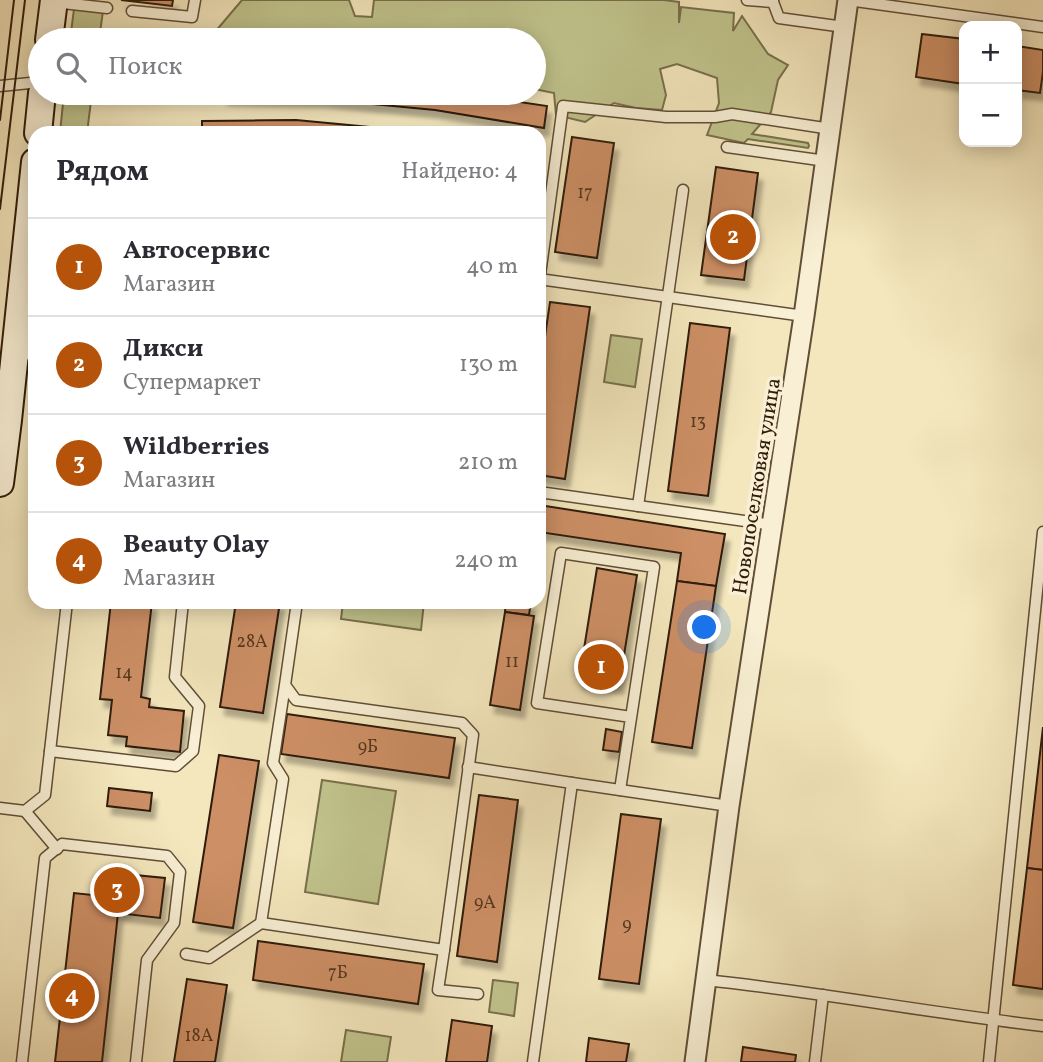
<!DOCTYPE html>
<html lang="ru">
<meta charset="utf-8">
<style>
:root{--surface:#fff;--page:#f2f2f3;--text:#2b2b33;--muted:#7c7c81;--line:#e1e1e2;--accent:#b45309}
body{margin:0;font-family:Vollkorn,serif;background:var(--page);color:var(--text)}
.controls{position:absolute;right:21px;top:21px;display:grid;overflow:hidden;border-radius:14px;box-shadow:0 4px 18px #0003}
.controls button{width:63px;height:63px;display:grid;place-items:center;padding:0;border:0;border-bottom:2px solid var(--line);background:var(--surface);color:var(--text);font:35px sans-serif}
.you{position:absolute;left:705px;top:628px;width:24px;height:24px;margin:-18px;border:5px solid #fff;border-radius:50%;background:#1a73e8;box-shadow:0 0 0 10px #1a73e833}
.badge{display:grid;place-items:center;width:46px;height:46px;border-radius:50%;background:var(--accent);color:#fff;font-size:23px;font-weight:700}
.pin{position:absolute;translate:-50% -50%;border:4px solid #fff;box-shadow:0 2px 7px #0006}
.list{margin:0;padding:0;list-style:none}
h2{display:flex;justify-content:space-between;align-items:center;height:91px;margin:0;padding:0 28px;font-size:30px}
h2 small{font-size:23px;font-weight:400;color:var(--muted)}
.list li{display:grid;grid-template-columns:46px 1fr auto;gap:21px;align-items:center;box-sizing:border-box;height:98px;padding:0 28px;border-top:2px solid var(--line)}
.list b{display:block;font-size:26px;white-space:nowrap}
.list p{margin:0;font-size:23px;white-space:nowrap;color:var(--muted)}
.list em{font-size:23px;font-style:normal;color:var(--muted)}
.icon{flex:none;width:38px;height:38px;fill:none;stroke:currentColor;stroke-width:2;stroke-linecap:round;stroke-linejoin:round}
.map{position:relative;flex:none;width:1043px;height:1062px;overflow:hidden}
.search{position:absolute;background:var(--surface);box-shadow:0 4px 18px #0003;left:28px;top:28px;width:518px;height:77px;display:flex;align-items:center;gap:18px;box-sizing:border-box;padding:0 24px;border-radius:38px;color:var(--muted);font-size:26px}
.panel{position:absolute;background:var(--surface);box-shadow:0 4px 18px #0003;left:28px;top:126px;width:518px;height:483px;border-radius:21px}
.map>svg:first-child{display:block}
</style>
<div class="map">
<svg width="1043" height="1062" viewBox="0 0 1043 1062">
<defs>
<filter id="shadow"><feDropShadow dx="4.5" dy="8" stdDeviation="2" flood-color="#0004"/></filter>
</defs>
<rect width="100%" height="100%" fill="#f4e7bd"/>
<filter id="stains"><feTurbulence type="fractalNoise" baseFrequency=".00286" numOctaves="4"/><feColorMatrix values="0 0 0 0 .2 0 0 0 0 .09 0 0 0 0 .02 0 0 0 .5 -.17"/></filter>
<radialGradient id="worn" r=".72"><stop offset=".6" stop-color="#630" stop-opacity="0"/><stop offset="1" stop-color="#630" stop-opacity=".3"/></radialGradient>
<!-- green -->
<g fill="#c1c48d" stroke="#78704c" stroke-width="2">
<polygon points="242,0 349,0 355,16 372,17 374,0 664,0 679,2 679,23 681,7 734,13 733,31 742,16 768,54 788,65 778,80 771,112 752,134 808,143 809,146 808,148 748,139 744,143 707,135 719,103 717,78 677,64 660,69 666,95 662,110 636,108 614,103 585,122 556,115 554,93 534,89 534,40 204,40 215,32"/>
<polygon points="74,9 103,11 99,40 70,40"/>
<polygon points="64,93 92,93 87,133 60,133"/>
<polygon points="611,335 642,339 635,387 604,382"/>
<polygon points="343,602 424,602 421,630 341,619"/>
<polygon points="322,780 396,791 378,904 305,892"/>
<polygon points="493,980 518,983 514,1016 489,1012"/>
<polygon points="346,1030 391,1037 387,1062 341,1062"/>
</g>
<!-- building -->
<g fill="#cd8f65" stroke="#2f1b0a" stroke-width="2" filter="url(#shadow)">
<polygon points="121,0 173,0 172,6"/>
<polygon points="922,34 964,39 964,84 916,77"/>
<polygon points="1017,46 1043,50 1043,72 1040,93 1017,90"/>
<polygon points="224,93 459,93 547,106 544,128 435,110 320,99 224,97"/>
<polygon points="296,120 391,129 425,133 202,133 202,121"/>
<polygon points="572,137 614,143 597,258 555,252"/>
<polygon points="716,167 758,173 744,280 701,275"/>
<polygon points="550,302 590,307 565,479 539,475 539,377"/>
<polygon points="690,323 730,328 708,496 668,491"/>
<polygon points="539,505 725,534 716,586 677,581 681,553 539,532"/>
<polygon points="597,568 637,575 619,686 579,680"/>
<polygon points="677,581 716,586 692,748 652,742"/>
<polygon points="111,602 152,602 141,697 150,699 149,707 184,711 180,752 126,746 127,737 108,735 112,700 100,699"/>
<polygon points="236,602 280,602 263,713 220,707"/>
<polygon points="506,602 531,602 529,615 505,612"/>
<polygon points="505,612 534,616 520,710 490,705"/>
<polygon points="287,714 455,738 449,778 281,754"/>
<polygon points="1043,727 1043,870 1027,868"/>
<polygon points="606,729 622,732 619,752 603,750"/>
<polygon points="219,755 259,761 233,928 193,922"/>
<polygon points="109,788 152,793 150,811 107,806"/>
<polygon points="479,795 518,800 497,962 457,956"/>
<polygon points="621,814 661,819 639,984 599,979"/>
<polygon points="1027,868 1043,870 1043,989 1013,985"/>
<polygon points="114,873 165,878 160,918 118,913 102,1062 55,1062 74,893 111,897"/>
<polygon points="258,941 424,964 418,1004 253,980"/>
<polygon points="187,979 227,985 215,1062 174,1062"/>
<polygon points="452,1020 492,1026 487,1062 446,1062"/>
<polygon points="589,1038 629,1044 626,1062 586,1062"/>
<polygon points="743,1047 796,1055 795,1062 741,1062"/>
</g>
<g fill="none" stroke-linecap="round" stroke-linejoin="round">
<defs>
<g id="lane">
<polyline points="747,0 773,2"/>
<polyline points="773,0 773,2 779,18 844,27"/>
<polyline points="848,0 1043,27"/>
<polyline points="54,2 107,8"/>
<polyline points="132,11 192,17 195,0"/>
<polyline points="0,86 40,82"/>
<polyline points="727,147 826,161"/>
<polyline points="539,279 804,316"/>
<polyline points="539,282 563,106 666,117 715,117 732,114 831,129"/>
<polyline points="15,353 35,355"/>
<polyline points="539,492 773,525"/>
<polyline points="638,506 683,190"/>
<polyline points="285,685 273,763 283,779 261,923 444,950 473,735 462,723 296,700 285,685 297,602"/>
<polyline points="50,751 176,766 193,751 199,706 175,677 183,602"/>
<polyline points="468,767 572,783"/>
<polyline points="620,790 654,567 561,553 537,703 631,717"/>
<polyline points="0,808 25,811 45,795 67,602"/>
<polyline points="25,811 57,849"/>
<polyline points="444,950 438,990 478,994"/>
<polyline points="186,954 209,958 261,923"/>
<path d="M706 980C819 992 930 1013 1043 1026"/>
<polyline points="22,1062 45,858 62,844 167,856 180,872 174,923 147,960 136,1062"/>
<polyline points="533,1062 572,783 729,806"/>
<polyline points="815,1062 823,995"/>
<polyline points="989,1062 1043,532"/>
</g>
<polyline id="street" points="695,1062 729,806 804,316 848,0"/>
<g id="secondary">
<polyline points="49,40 54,0"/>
<polyline points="38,133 42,93"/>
<polyline points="0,483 8,420 35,162"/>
</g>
</defs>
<!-- lane casing -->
<use href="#lane" stroke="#604e37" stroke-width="13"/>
<!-- street casing -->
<use href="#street" stroke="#604e37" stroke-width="23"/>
<!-- secondary casing -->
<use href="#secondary" stroke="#2f1b0a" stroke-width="30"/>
<!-- lane -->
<use href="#lane" stroke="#f8efd4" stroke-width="10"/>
<!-- street -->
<use href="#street" stroke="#f8efd4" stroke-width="19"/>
<!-- secondary -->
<use href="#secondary" stroke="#f8efd4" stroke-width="26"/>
<!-- tram -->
<g stroke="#2f1b0a" stroke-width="2">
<polyline points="0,120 14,0"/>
<polyline points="0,209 25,0"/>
</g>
</g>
<g text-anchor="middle" stroke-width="7" stroke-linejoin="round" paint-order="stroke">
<!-- number labels -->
<g font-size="18" fill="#563821">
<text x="585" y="198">17</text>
<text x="698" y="427">13</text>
<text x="252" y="647">28А</text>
<text x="512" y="667">11</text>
<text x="124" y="678">14</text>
<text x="368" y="752">9Б</text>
<text x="485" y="908">9А</text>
<text x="627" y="930">9</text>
<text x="338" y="978">7Б</text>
<text x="199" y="1041">18А</text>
</g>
<!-- street labels -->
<g font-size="21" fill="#2f1b0a" stroke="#f8efd4">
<text transform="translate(756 486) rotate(-81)" y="7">Новопоселковая улица</text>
</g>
</g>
<rect width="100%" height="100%" filter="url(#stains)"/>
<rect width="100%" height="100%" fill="url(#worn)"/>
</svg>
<div class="controls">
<button>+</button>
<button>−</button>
</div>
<div class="you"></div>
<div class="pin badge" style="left:601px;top:667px">1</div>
<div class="pin badge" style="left:733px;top:237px">2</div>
<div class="pin badge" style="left:117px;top:890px">3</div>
<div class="pin badge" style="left:72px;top:996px">4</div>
<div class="search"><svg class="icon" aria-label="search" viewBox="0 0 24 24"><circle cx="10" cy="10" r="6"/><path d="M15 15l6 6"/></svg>Поиск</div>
<section class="panel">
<h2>Рядом<small>Найдено: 4</small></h2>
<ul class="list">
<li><span class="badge">1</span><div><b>Автосервис</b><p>Магазин</p></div><em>40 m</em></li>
<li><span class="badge">2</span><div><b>Дикси</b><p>Супермаркет</p></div><em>130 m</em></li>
<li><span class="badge">3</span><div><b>Wildberries</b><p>Магазин</p></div><em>210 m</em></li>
<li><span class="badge">4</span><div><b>Beauty Olay</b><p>Магазин</p></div><em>240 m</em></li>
</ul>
</section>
</div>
